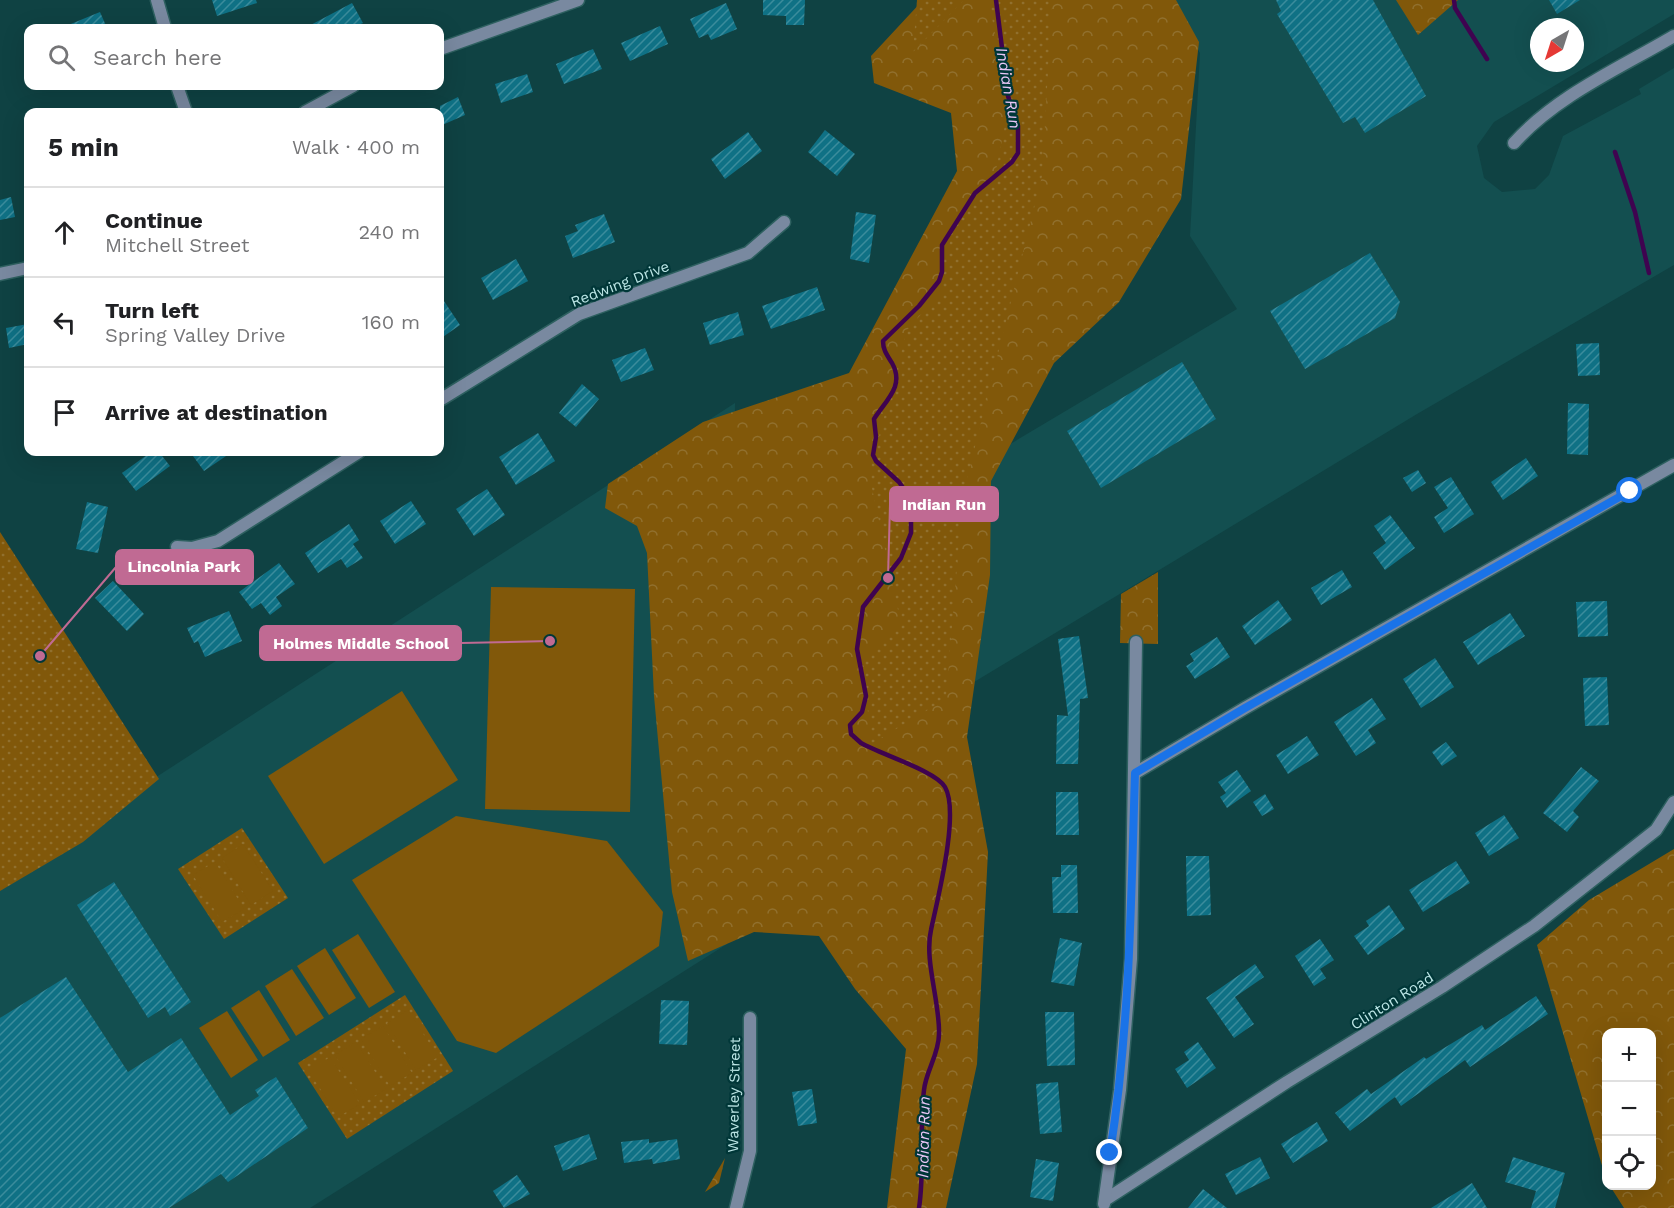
<!DOCTYPE html>
<meta charset="utf-8">
<style>
:root{--surface:#fff;--page:#f6f6f6;--text:#202124;--muted:#757577;--line:#e0e0e0}
body{margin:0;font-family:"Work Sans",sans-serif;background:var(--page);color:var(--text)}
.controls{position:absolute;right:18px;bottom:18px;display:grid;overflow:hidden;border-radius:12px;box-shadow:0 6px 24px #0002}
.controls button{width:54px;height:54px;display:grid;place-items:center;padding:0;border:0;border-bottom:2px solid var(--line);background:var(--surface);color:var(--text);font:30px sans-serif}
.compass{position:absolute;left:1530px;top:18px;width:54px;height:54px;border-radius:50%;background:var(--surface);box-shadow:0 6px 24px #0002;rotate:219deg}
.stop{position:absolute;width:18px;height:18px;margin:-14px;border:4px solid #1a73e8;border-radius:50%;background:#fff}
.stop.end{background:#1a73e8;border-color:#fff;box-shadow:0 2px 6px #0008}
.list{margin:0;padding:0;list-style:none}
h2{display:flex;justify-content:space-between;align-items:center;height:78px;margin:0;padding:0 24px;font-size:26px}
h2 small{font-size:20px;font-weight:400;color:var(--muted)}
.list li{display:grid;grid-template-columns:39px 1fr auto;gap:18px;align-items:center;box-sizing:border-box;height:90px;padding:0 24px;border-top:2px solid var(--line)}
.list b{display:block;font-size:22px;white-space:nowrap}
.list p{margin:0;font-size:20px;white-space:nowrap;color:var(--muted)}
.list em{font-size:20px;font-style:normal;color:var(--muted)}
.icon{flex:none;width:33px;height:33px;fill:none;stroke:currentColor;stroke-width:2;stroke-linecap:round;stroke-linejoin:round}
.map{position:relative;flex:none;width:1674px;height:1208px;overflow:hidden}
.search{position:absolute;background:var(--surface);box-shadow:0 6px 24px #0002;left:24px;top:24px;width:420px;height:66px;display:flex;align-items:center;gap:15px;box-sizing:border-box;padding:0 21px;border-radius:12px;color:var(--muted);font-size:22px}
.panel{position:absolute;background:var(--surface);box-shadow:0 6px 24px #0002;left:24px;top:108px;width:420px;height:348px;border-radius:12px}
.map>svg:first-child{display:block}
</style>
<div class="map">
<svg width="1674" height="1208" viewBox="0 0 1674 1208">
<defs>
<pattern id="forest-crowns" width="20" height="18" patternUnits="userSpaceOnUse" patternTransform="scale(1.5)"><rect width="20" height="18" fill="#81580a"/><path d="M2 6a3 3 0 1 1 6 0M12 15a3 3 0 1 1 6 0" fill="none" stroke="#91702e"/></pattern>
<pattern id="park-dots" width="8" height="8" patternUnits="userSpaceOnUse" patternTransform="scale(1.5)"><rect width="8" height="8" fill="#81580a"/><path d="M2 2h.1M6 6h.1" fill="none" stroke="#91702e" stroke-width="1.8" stroke-linecap="round"/></pattern>
<pattern id="building-hatch" width="6" height="6" patternUnits="userSpaceOnUse" patternTransform="scale(1.5)"><rect width="6" height="6" fill="#0f7185"/><path d="M-1 1l2-2M0 6l6-6M5 7l2-2" fill="none" stroke="#3b8c9c"/></pattern>
</defs>
<rect width="100%" height="100%" fill="#0f4243"/>
<!-- built -->
<g fill="#134f50" fill-rule="evenodd">
<path d="M1169 0H1674V14L1494 122 1477 146 1484 178 1502 192 1535 189 1549 175 1563 136 1641 94 1639 89 1674 68V265L1417 414 946 699 970 468 1237 309 1190 236 1200 53ZM1539 27H1575V63H1539Z"/>
<polygon points="735,403 727,944 310,1208 0,1208 0,878"/>
</g>
<!-- forest -->
<g fill="url(#forest-crowns)">
<polygon points="923,0 1176,0 1199,42 1181,199 1119,302 1054,363 991,481 990,575 967,737 988,852 977,1064 946,1208 887,1208 906,1049 855,989 819,936 754,932 688,961 672,892 654,696 647,553 637,526 605,508 608,484 703,422 849,373 957,171 951,113 874,83 871,56"/>
<polygon points="1396,0 1458,0 1418,35"/>
<polygon points="1158,572 1158,644 1120,643 1121,594"/>
<polygon points="1674,849 1674,1208 1624,1208 1610,1186 1652,1186 1652,1032 1606,1032 1606,1179 1537,945 1589,900"/>
<polygon points="725,1158 719,1183 705,1192"/>
</g>
<!-- park -->
<g fill="url(#park-dots)">
<polygon points="917,0 964,0 913,52"/>
<polygon points="989,0 1052,0 1042,176 963,495 946,699 871,744 863,660 901,624 869,474 907,330 942,291 940,271 957,221 996,170 1008,110"/>
<polygon points="0,532 159,779 83,842 0,891"/>
<polygon points="242,828 288,898 224,939 178,869"/>
<polygon points="405,995 453,1071 347,1139 298,1063"/>
</g>
<!-- garden -->
<g fill="#81580a">
<polygon points="491,587 635,589 630,812 485,809"/>
<polygon points="402,691 458,780 324,864 268,776"/>
<polygon points="456,816 607,841 663,912 659,946 496,1053 457,1041 352,880"/>
<polygon points="243,844 273,891 251,905 222,858"/>
<polygon points="215,862 244,909 222,922 193,875"/>
<polygon points="358,934 395,992 369,1008 332,950"/>
<polygon points="325,948 356,998 329,1015 297,966"/>
<polygon points="292,969 324,1018 296,1036 265,986"/>
<polygon points="259,990 290,1040 263,1057 231,1008"/>
<polygon points="408,1010 438,1057 416,1070 387,1023"/>
<polygon points="227,1011 258,1060 231,1078 199,1028"/>
<polygon points="383,1026 412,1073 390,1086 361,1039"/>
<polygon points="356,1042 386,1089 364,1102 335,1055"/>
<polygon points="330,1057 360,1104 338,1117 309,1071"/>
</g>
<g fill="none" stroke-linecap="round" stroke-linejoin="round">
<!-- stream -->
<g stroke="#3f0350" stroke-width="4.5">
<polyline points="1454,0 1455,8 1487,59"/>
<polyline points="1615,152 1635,212 1649,273"/>
<path d="M919 1208C925 1169 919 1130 924 1090 926 1071 939 1054 939 1034 940 1002 924 960 931 930 937 901 960 813 945 787 936 771 880 754 861 743L851 734 850 725 862 712 866 696 857 649 863 607 901 558 911 533V499L899 482 876 461 873 455 876 437 874 419C886 400 905 386 892 363 887 355 883 350 883 341L919 306 939 281 942 272V245L975 193 1012 162 1018 153V126L1008 96 996 0"/>
</g>
</g>
<!-- building -->
<g fill="url(#building-hatch)">
<polygon points="212,0 256,0 257,3 217,16"/>
<polygon points="763,0 805,0 804,25 786,25 786,16 763,15"/>
<polygon points="1276,0 1373,0 1426,96 1365,133 1355,117 1343,123 1277,14 1281,11"/>
<polygon points="1549,0 1580,0 1557,14"/>
<polygon points="352,3 363,23 352,28 305,28"/>
<polygon points="726,3 737,29 711,40 708,34 699,38 690,19"/>
<polygon points="100,12 107,28 61,28"/>
<polygon points="660,26 668,44 630,61 621,43"/>
<polygon points="593,49 602,69 564,84 556,64"/>
<polygon points="527,74 533,92 501,103 495,84"/>
<polygon points="458,97 465,115 440,126 440,106"/>
<polygon points="825,130 855,154 837,176 808,152"/>
<polygon points="748,132 762,151 725,179 711,159"/>
<polygon points="11,197 15,217 0,220 0,200"/>
<polygon points="856,212 876,215 869,263 850,259"/>
<polygon points="604,214 615,242 573,258 565,236 578,231 575,225"/>
<polygon points="1370,253 1400,302 1395,318 1305,369 1270,311"/>
<polygon points="516,259 528,281 493,300 481,278"/>
<polygon points="817,287 825,310 771,329 762,306"/>
<polygon points="440,295 460,325 440,339"/>
<polygon points="738,312 744,335 710,345 703,323"/>
<polygon points="28,324 28,344 9,348 6,328"/>
<polygon points="1599,343 1600,375 1578,376 1576,344"/>
<polygon points="645,348 654,370 621,382 612,360"/>
<polygon points="1182,362 1216,419 1101,488 1067,431"/>
<polygon points="582,384 599,399 576,427 559,413"/>
<polygon points="1568,403 1589,404 1588,455 1567,454"/>
<polygon points="538,433 555,461 516,485 499,457"/>
<polygon points="151,452 159,452 170,466 136,491 122,473"/>
<polygon points="190,452 232,452 204,471"/>
<polygon points="1526,458 1538,476 1503,500 1491,482"/>
<polygon points="1418,470 1426,483 1412,492 1403,478"/>
<polygon points="1451,477 1474,514 1444,533 1434,517 1448,508 1434,487"/>
<polygon points="487,489 505,515 474,536 456,509"/>
<polygon points="411,501 426,524 395,544 380,521"/>
<polygon points="87,502 108,507 98,553 76,549"/>
<polygon points="1390,515 1415,548 1385,570 1373,553 1386,543 1374,526"/>
<polygon points="349,524 359,540 353,544 363,558 347,568 341,559 318,573 305,553"/>
<polygon points="279,563 295,584 276,597 282,606 270,615 261,603 252,609 239,592"/>
<polygon points="1342,570 1352,587 1321,605 1311,588"/>
<polygon points="113,581 144,614 127,631 95,598"/>
<polygon points="1278,600 1292,620 1255,645 1242,626"/>
<polygon points="1607,601 1608,636 1578,637 1576,602"/>
<polygon points="229,611 242,641 205,657 198,641 194,643 187,628"/>
<polygon points="1510,613 1525,636 1478,665 1463,642"/>
<polygon points="1079,636 1088,698 1080,699 1078,764 1056,764 1057,715 1068,716 1058,639"/>
<polygon points="1217,637 1230,657 1195,679 1186,666 1194,661 1190,654"/>
<polygon points="1435,658 1454,687 1421,708 1403,679"/>
<polygon points="1607,677 1609,725 1585,726 1583,678"/>
<polygon points="1372,698 1386,719 1368,730 1376,743 1356,756 1334,722"/>
<polygon points="1307,736 1319,755 1288,774 1276,755"/>
<polygon points="1446,742 1457,756 1442,766 1432,752"/>
<polygon points="1581,767 1599,781 1573,811 1579,817 1567,832 1543,813"/>
<polygon points="1237,770 1251,791 1227,808 1220,797 1226,793 1218,782"/>
<polygon points="1056,792 1078,792 1079,835 1056,835"/>
<polygon points="1265,794 1274,809 1262,816 1253,802"/>
<polygon points="1504,815 1519,838 1489,856 1475,833"/>
<polygon points="1186,856 1209,856 1211,915 1187,916"/>
<polygon points="1456,861 1470,883 1423,912 1409,890"/>
<polygon points="1061,865 1077,865 1078,913 1053,913 1052,877 1061,877"/>
<polygon points="114,882 191,1002 170,1016 165,1007 148,1018 77,905"/>
<polygon points="1389,905 1405,929 1368,955 1354,936 1369,926 1366,921"/>
<polygon points="1060,938 1082,943 1074,986 1051,982"/>
<polygon points="1320,939 1334,960 1320,969 1326,978 1314,986 1295,956"/>
<polygon points="1255,964 1264,977 1235,997 1254,1024 1234,1038 1206,998"/>
<polygon points="66,977 128,1072 181,1038 230,1115 259,1096 255,1090 276,1077 308,1128 228,1182 221,1174 169,1208 0,1208 0,1018"/>
<polygon points="1536,996 1548,1014 1470,1067 1465,1060 1401,1106 1395,1097 1350,1131 1335,1113 1367,1089 1371,1094 1424,1057 1426,1059 1482,1025 1485,1030"/>
<polygon points="661,1000 689,1001 687,1045 659,1044"/>
<polygon points="1045,1012 1074,1012 1075,1065 1047,1066"/>
<polygon points="1198,1042 1216,1068 1187,1088 1175,1069 1189,1060 1184,1052"/>
<polygon points="1058,1082 1062,1132 1040,1134 1036,1084"/>
<polygon points="812,1089 817,1123 798,1126 792,1092"/>
<polygon points="1317,1122 1328,1141 1293,1163 1281,1144"/>
<polygon points="589,1134 597,1159 563,1171 554,1146"/>
<polygon points="649,1139 649,1143 677,1139 680,1159 653,1164 652,1159 624,1163 621,1142"/>
<polygon points="1260,1157 1270,1178 1236,1195 1225,1174"/>
<polygon points="1513,1157 1565,1173 1555,1208 1531,1208 1536,1191 1505,1182"/>
<polygon points="1036,1159 1059,1163 1053,1201 1030,1197"/>
<polygon points="517,1175 530,1194 504,1208 493,1191"/>
<polygon points="1472,1183 1487,1208 1431,1208"/>
<polygon points="1203,1189 1227,1208 1188,1208"/>
</g>
<g fill="none" stroke-linecap="round" stroke-linejoin="round">
<defs>
<g id="minor">
<polyline points="157,0 165,28"/>
<polyline points="440,49 578,0"/>
<polyline points="177,86 186,112"/>
<polyline points="305,112 353,86"/>
<path d="M1514 143C1556 96 1620 68 1674 36"/>
<polyline points="0,274 28,268"/>
<polyline points="440,400 579,314 748,253 784,222"/>
<polyline points="177,547 192,548 218,541 359,452"/>
<polyline points="1135,773 1245,708 1674,465"/>
<polyline points="1105,1200 1287,1082 1442,987 1534,926 1656,830 1674,802"/>
<polyline points="1104,1204 1120,1090 1131,959 1136,642"/>
<polyline points="736,1208 750,1151 750,1018"/>
</g>
</defs>
<!-- minor casing -->
<use href="#minor" stroke="#2e6060" stroke-width="15"/>
<!-- minor -->
<use href="#minor" stroke="#7989a0" stroke-width="12"/>
</g>
<g fill="none" stroke-linecap="round" stroke-linejoin="round">
<!-- route -->
<path stroke="#1a73e8" stroke-width="8" d="M1110 1153C1130 1027 1131 901 1135 773L1245 708 1630 491"/>
</g>
<g text-anchor="middle" stroke-width="4.5" stroke-linejoin="round" paint-order="stroke">
<!-- street labels -->
<g font-size="15" fill="#bce6e6" stroke="#003738">
<text transform="translate(620 284) rotate(-21)" y="5">Redwing Drive</text>
<text transform="translate(1392 1001) rotate(-32)" y="5">Clinton Road</text>
<text transform="translate(734 1095) rotate(-89)" y="5">Waverley Street</text>
</g>
<!-- water labels -->
<g font-size="16" font-style="italic" fill="#e9c6f7" stroke="#003738">
<text transform="translate(1009 88) rotate(80)" y="6">Indian Run</text>
<text transform="translate(923 1137) rotate(-89)" y="6">Indian Run</text>
</g>
</g>
<!-- callouts -->
<path fill="none" stroke="#c06a93" stroke-width="2" d="M888 578L890 504M40 656L116 567M550 641L461 643"/>
<g fill="#c06a93" stroke="#003738" stroke-width="2">
<circle cx="888" cy="578" r="6"/>
<circle cx="40" cy="656" r="6"/>
<circle cx="550" cy="641" r="6"/>
</g>
<g fill="#c06a93" stroke="#c06a93" stroke-width="2">
<rect x="890" y="487" width="108" height="34" rx="6"/>
<rect x="116" y="550" width="137" height="34" rx="6"/>
<rect x="260" y="626" width="201" height="34" rx="6"/>
</g>
<g font-size="16" text-anchor="middle" font-weight="bold" fill="#fff">
<text x="944" y="510">Indian Run</text>
<text x="184" y="572">Lincolnia Park</text>
<text x="361" y="649">Holmes Middle School</text>
</g>
</svg>
<div class="controls">
<button>+</button>
<button>−</button>
<button><svg class="icon" aria-label="locate" viewBox="0 0 24 24"><circle cx="12" cy="12" r="6"/><path d="M12 2v4M12 18v4M2 12h4M18 12h4"/></svg></button>
</div>
<svg class="compass" viewBox="-18 -18 36 36"><path d="M0-13l5 13h-10z" fill="#e53935"/><path d="M0 13l5-13h-10z" fill="#757577"/></svg>
<div class="stop" style="left:1630px;top:491px"></div>
<div class="stop end" style="left:1110px;top:1153px"></div>
<div class="search"><svg class="icon" aria-label="search" viewBox="0 0 24 24"><circle cx="10" cy="10" r="6"/><path d="M15 15l6 6"/></svg>Search here</div>
<section class="panel">
<h2>5 min<small>Walk · 400 m</small></h2>
<ul class="list">
<li><svg class="icon" aria-label="ahead" viewBox="0 0 24 24"><path d="M12 20V5M6 11l6-6 6 6"/></svg><div><b>Continue</b><p>Mitchell Street</p></div><em>240 m</em></li>
<li><svg class="icon" aria-label="left" viewBox="0 0 24 24"><path d="M17 20v-9H6M10 6l-5 5 5 5"/></svg><div><b>Turn left</b><p>Spring Valley Drive</p></div><em>160 m</em></li>
<li><svg class="icon" aria-label="arrive" viewBox="0 0 24 24"><path d="M6 21V4h12l-3 4 3 4H6"/></svg><div><b>Arrive at destination</b></div></li>
</ul>
</section>
</div>
